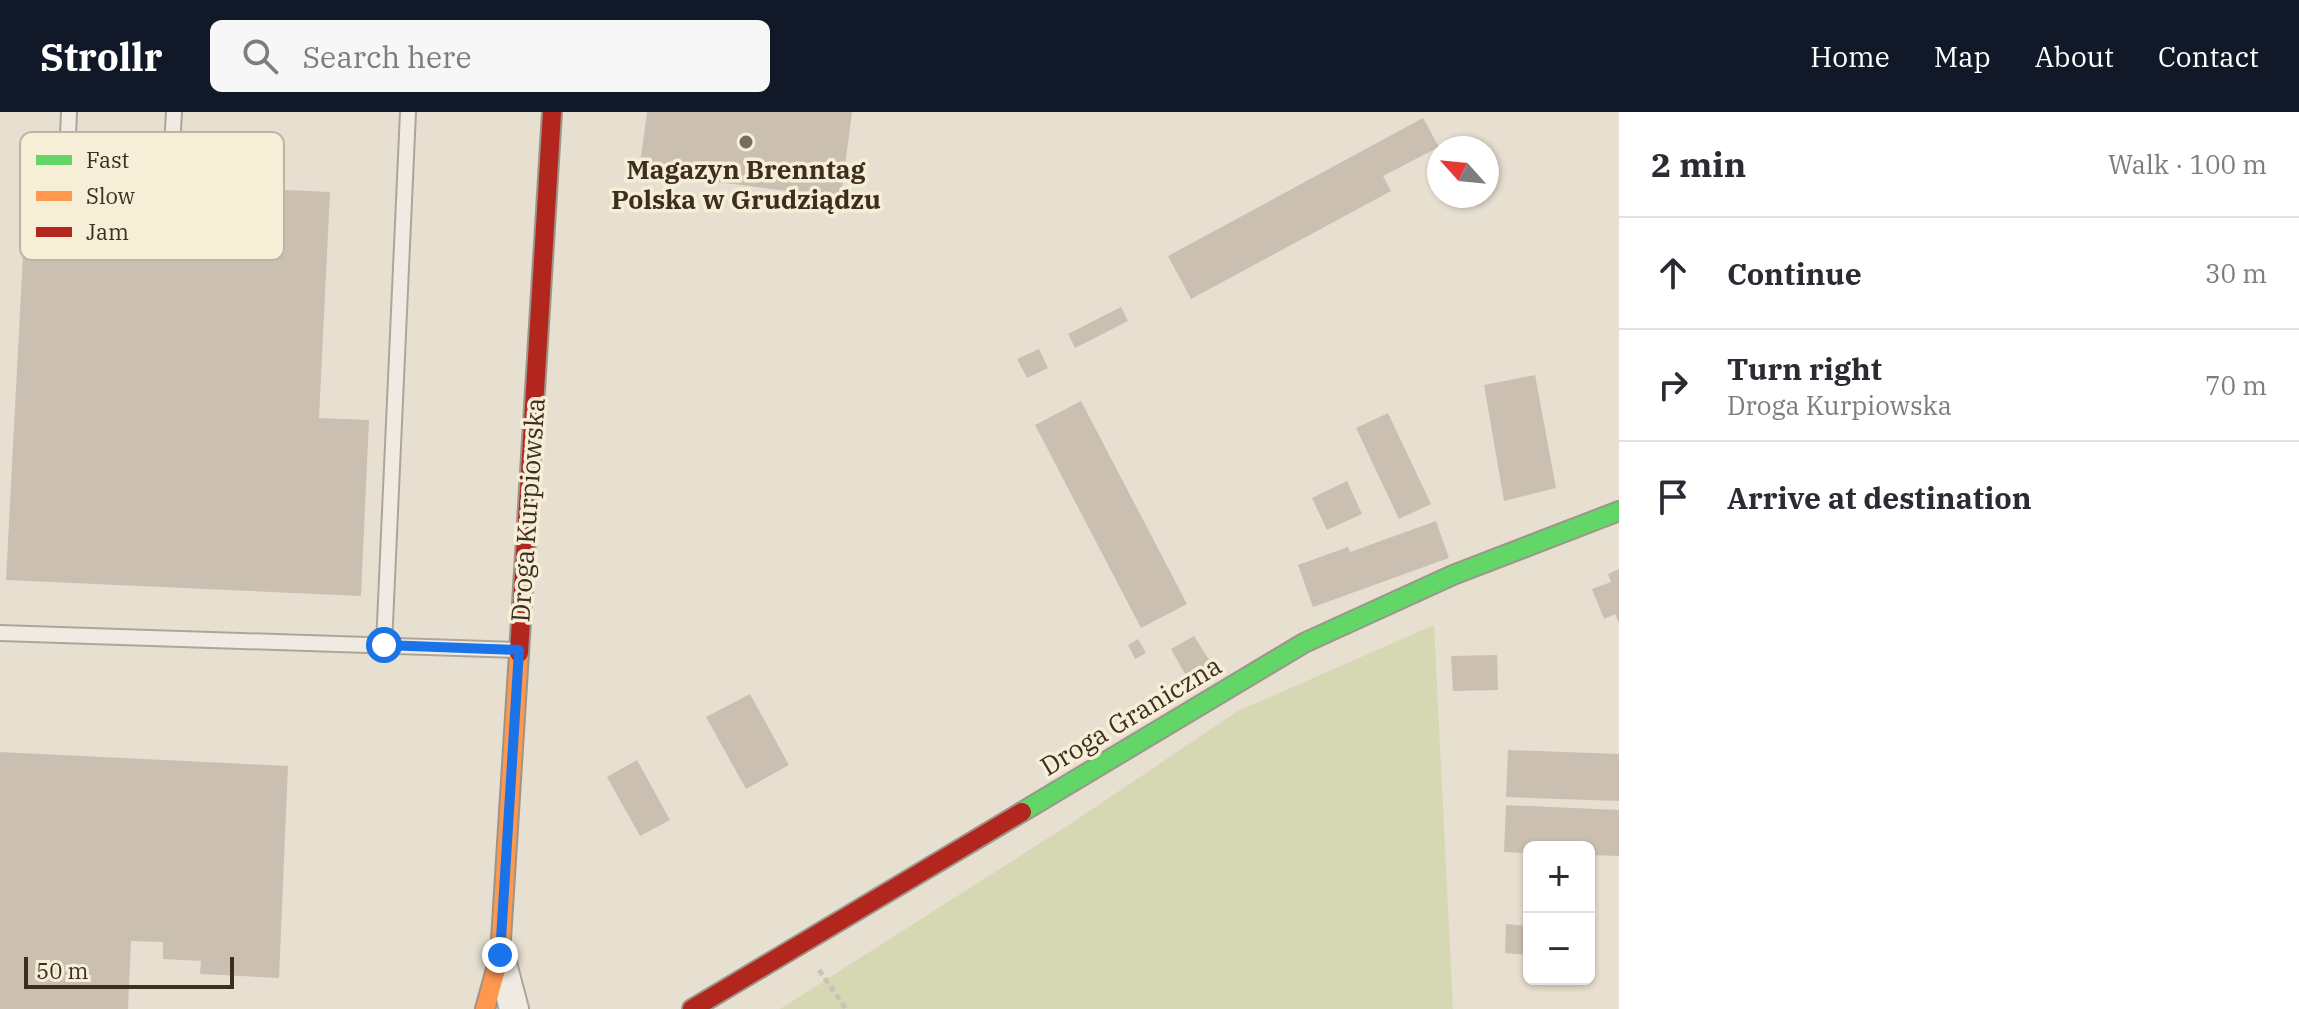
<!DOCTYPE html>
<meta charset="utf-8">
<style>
:root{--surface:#fff;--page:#f7f7f7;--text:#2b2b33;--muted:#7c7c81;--line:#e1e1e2;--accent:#111827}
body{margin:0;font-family:"IBM Plex Serif",serif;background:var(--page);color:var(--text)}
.controls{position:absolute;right:24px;bottom:24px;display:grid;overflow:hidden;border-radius:12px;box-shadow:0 2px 6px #0004}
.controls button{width:72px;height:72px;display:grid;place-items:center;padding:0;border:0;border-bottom:2px solid var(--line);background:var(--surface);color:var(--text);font:40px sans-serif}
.compass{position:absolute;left:1427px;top:24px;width:72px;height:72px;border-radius:50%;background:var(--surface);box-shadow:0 2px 6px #0004;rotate:297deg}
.scale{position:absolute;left:24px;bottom:20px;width:210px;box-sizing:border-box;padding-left:8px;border:4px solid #3d2e20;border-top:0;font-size:22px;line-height:28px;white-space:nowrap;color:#3d2e20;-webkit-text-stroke:6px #f7eed8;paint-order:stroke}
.stop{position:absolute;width:24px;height:24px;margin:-18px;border:6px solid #1a73e8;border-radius:50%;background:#fff}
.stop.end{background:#1a73e8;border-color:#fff;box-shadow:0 2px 8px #0008}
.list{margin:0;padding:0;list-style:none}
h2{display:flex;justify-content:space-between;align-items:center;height:104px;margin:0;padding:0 32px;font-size:34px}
h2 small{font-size:26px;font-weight:400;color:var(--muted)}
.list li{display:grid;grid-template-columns:52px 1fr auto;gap:24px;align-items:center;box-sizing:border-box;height:112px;padding:0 32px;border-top:2px solid var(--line)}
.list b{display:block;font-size:30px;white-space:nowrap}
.list p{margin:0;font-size:26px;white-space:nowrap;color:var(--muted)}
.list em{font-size:26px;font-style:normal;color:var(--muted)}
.icon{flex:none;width:44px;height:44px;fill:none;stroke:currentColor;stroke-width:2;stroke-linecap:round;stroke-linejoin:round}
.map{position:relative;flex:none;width:1619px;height:897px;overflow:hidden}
header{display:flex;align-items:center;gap:48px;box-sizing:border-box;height:112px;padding:0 40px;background:var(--accent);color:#fff}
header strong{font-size:38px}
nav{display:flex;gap:44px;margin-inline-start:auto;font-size:28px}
.search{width:560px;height:72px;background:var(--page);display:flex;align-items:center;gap:20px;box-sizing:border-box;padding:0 28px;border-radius:12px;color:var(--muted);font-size:30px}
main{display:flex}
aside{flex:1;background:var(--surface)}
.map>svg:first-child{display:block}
</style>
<header>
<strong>Strollr</strong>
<div class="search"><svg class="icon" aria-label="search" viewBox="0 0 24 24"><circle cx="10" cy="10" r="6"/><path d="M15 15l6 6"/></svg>Search here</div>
<nav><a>Home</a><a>Map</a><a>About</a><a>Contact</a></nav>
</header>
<main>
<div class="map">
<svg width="1619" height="897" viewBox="0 0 1619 897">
<rect width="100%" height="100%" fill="#e7e0d1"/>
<!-- green -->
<polygon fill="#d6d7b3" points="1434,513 1453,897 780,897 1067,714 1238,599"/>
<!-- building -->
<g fill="#cbbfb2">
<polygon points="647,0 852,0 841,86 639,60"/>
<polygon points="1423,6 1439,35 1383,64 1391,79 1191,187 1168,144"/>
<polygon points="27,66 330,80 319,306 369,308 361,484 6,468"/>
<polygon points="1121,195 1128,209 1075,236 1068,222"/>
<polygon points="1039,237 1048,256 1027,266 1017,247"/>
<polygon points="1535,263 1556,376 1504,389 1484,273"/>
<polygon points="1081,289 1187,492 1141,516 1035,313"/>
<polygon points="1388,301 1431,392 1399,407 1356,316"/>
<polygon points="1347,369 1362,402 1327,418 1312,386"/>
<polygon points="1436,409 1449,446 1313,495 1298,453 1348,435 1350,440"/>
<polygon points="1619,457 1619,511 1615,502 1604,507 1592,477 1611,470 1608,462"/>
<polygon points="1194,524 1213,554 1189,569 1171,537"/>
<polygon points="1138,527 1146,541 1135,547 1128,533"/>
<polygon points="1497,543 1498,578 1453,579 1451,544"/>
<polygon points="750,582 789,653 746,677 706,605"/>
<polygon points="1508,638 1619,642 1619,689 1506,685"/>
<polygon points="0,640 288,654 279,866 200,862 201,849 163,847 163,830 131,829 128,897 0,897"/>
<polygon points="637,648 670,708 640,724 607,665"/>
<polygon points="1506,693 1619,698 1619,744 1589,743 1589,735 1529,735 1529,741 1504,740"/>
<polygon points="1506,812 1529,814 1529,843 1505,841"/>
</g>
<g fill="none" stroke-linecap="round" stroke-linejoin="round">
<defs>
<g id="lane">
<polyline points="67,47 69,0"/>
<polyline points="171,51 174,0"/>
<polyline points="0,521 519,538"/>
<polyline points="384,533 408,0"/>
</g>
<polyline id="street" points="500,844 514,897"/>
<polyline id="fast" points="1022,700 1304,531 1453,463 1619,399"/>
<polyline id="slow" points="485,897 500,843 519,541"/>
<g id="jam">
<polyline points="519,541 552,0"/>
<polyline points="692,897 1022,700"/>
</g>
</defs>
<!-- lane casing -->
<use href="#lane" stroke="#ada599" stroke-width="18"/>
<!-- street casing -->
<use href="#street" stroke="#ada599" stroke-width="32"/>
<!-- fast casing -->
<use href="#fast" stroke="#9c958a" stroke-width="22"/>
<!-- slow casing -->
<use href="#slow" stroke="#9c958a" stroke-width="22"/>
<!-- jam casing -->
<use href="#jam" stroke="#9c958a" stroke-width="22"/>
<!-- path -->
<polyline stroke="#c8c2b9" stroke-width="5" stroke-dasharray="6 4" stroke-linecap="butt" points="819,858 846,897"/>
<!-- lane -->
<use href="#lane" stroke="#efebe3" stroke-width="14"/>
<!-- street -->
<use href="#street" stroke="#efebe3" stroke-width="28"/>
<!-- fast -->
<use href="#fast" stroke="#63d668" stroke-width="18"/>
<!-- slow -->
<use href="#slow" stroke="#ff974d" stroke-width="18"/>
<!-- jam -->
<use href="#jam" stroke="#b3261e" stroke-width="18"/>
</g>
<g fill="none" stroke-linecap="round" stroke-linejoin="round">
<!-- route -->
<polyline stroke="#1a73e8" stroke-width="10" points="384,533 519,538 500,843"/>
</g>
<!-- markers -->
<circle fill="#786c5e" stroke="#f7eed8" stroke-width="3" cx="746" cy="30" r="8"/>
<g text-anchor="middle" stroke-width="7" stroke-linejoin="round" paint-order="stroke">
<!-- poi labels -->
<g font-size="26" font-weight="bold" fill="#3d2e20" stroke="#f7eed8">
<text x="746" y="67">Magazyn Brenntag<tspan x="746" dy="30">Polska w Grudziądzu</tspan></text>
</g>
<!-- street labels -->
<g font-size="26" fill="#3d2e20" stroke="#f7eed8">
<text transform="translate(528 398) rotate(-86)" y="9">Droga Kurpiowska</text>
<text transform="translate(1131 604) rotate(-31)" y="9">Droga Graniczna</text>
</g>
</g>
<!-- legend -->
<rect x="20" y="20" width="264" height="128" rx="12" fill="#f7eed8" stroke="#bfb4a1" stroke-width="2"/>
<rect x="36" y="43" width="36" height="10" fill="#63d668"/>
<rect x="36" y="79" width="36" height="10" fill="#ff974d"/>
<rect x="36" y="115" width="36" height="10" fill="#b3261e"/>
<g font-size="22" fill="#3d2e20">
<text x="86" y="56">Fast</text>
<text x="86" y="92">Slow</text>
<text x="86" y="128">Jam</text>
</g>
</svg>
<div class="controls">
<button>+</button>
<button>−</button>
</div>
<svg class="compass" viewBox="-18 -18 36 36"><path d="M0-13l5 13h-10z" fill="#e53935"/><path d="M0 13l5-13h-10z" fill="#7c7c81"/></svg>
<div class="scale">50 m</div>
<div class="stop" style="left:384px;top:533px"></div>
<div class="stop end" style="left:500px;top:843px"></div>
</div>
<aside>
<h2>2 min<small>Walk · 100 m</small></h2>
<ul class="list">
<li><svg class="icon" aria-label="ahead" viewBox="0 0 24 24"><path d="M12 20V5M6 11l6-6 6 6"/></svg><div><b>Continue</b></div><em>30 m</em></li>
<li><svg class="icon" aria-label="right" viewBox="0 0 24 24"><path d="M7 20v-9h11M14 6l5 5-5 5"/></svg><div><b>Turn right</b><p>Droga Kurpiowska</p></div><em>70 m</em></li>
<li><svg class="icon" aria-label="arrive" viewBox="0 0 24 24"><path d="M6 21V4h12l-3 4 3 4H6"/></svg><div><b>Arrive at destination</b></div></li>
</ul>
</aside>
</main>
